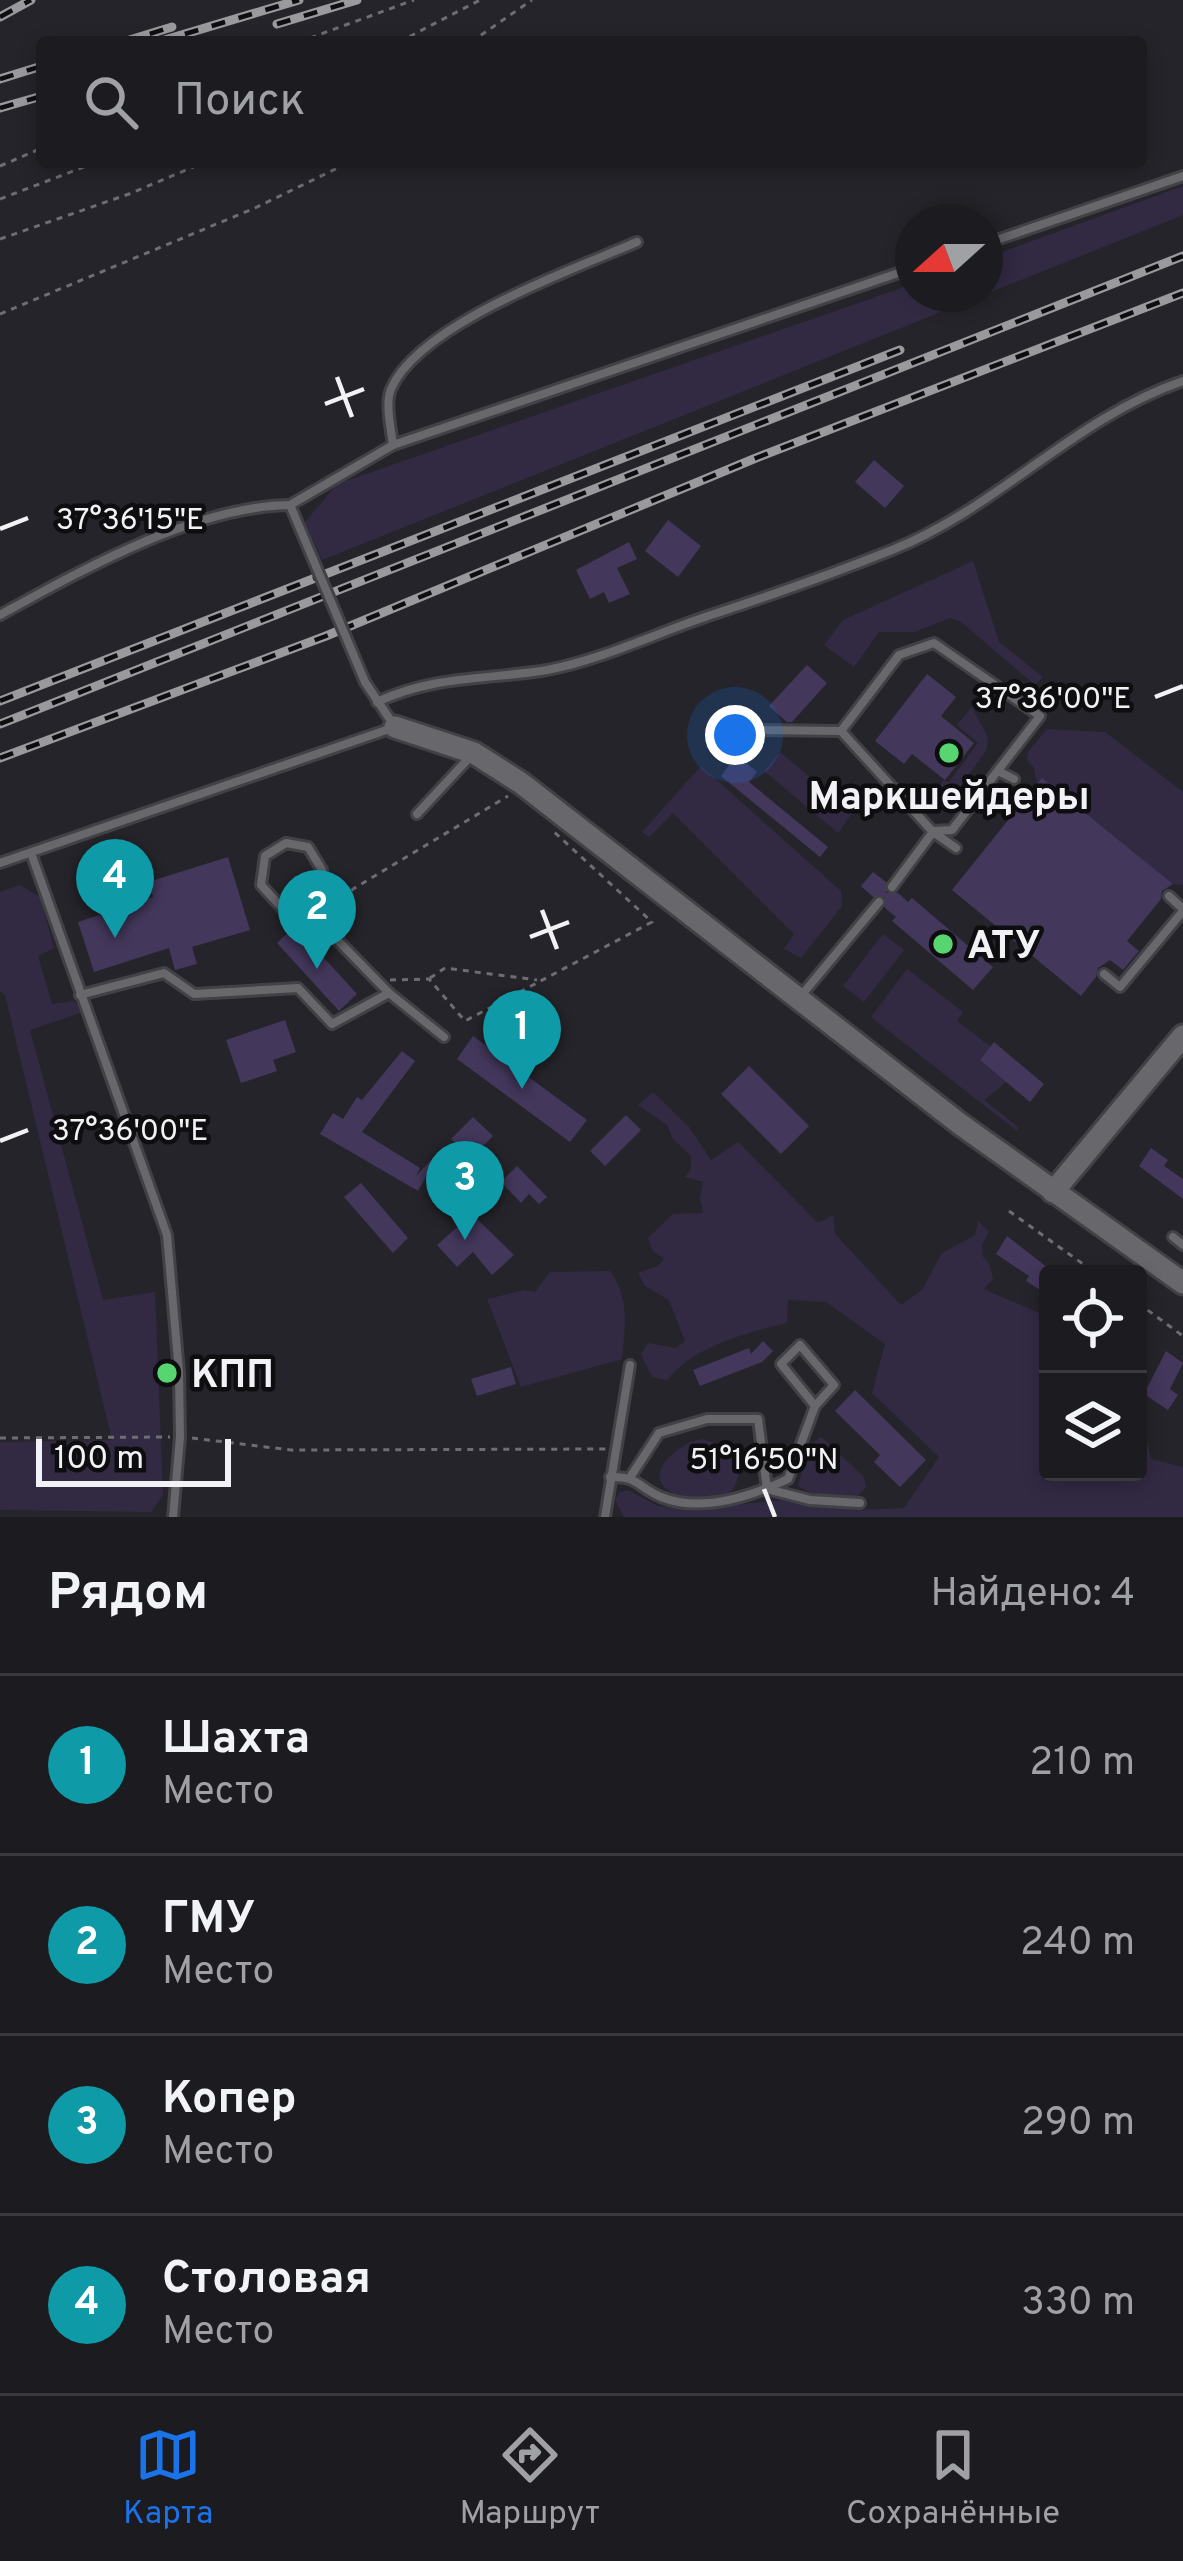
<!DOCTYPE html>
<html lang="ru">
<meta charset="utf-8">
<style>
:root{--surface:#1c1b20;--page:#29282d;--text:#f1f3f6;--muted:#a0a1a5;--line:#3a393e;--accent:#1a73e8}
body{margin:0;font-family:Overpass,sans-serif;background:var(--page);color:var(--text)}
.controls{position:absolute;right:36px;bottom:36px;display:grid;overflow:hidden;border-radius:12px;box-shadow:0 6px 18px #0003}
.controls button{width:108px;height:108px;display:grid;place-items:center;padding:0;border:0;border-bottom:3px solid var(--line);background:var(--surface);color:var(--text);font:60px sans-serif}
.compass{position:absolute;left:895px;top:204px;width:108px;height:108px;border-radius:50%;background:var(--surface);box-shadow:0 6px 18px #0003;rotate:249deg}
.scale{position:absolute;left:36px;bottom:30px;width:195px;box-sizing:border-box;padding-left:12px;border:6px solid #f2f1f5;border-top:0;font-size:33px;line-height:42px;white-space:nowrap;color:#f2f1f5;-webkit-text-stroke:9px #0e0d10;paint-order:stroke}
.you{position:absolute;left:735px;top:735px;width:42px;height:42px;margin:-30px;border:9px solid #fff;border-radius:50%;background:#1a73e8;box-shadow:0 0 0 18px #1a73e833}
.badge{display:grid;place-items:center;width:78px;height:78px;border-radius:50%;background:var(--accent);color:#fff;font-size:39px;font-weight:700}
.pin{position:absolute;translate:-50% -99px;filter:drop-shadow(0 3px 6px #0008)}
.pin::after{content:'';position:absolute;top:63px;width:42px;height:36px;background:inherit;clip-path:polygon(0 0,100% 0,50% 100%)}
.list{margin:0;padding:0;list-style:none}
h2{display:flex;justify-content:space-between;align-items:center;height:156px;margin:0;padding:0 48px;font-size:51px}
h2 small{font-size:39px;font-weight:400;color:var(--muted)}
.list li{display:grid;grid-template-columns:78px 1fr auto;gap:36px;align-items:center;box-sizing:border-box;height:180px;padding:0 48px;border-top:3px solid var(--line)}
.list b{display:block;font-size:45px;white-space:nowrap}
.list p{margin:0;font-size:39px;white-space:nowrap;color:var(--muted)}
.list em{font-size:39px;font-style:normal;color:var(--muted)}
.icon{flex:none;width:66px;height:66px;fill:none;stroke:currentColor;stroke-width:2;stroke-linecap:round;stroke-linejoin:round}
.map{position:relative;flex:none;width:1183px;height:1517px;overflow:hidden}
.search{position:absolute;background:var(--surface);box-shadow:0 6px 18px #0003;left:36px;right:36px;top:36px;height:132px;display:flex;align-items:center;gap:30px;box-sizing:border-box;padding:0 42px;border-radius:12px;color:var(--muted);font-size:45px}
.sheet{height:876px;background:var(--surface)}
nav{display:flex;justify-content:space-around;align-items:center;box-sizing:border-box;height:168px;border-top:3px solid var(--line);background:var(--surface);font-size:33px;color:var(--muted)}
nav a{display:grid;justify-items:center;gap:6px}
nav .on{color:var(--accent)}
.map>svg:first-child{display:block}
</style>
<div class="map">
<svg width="1183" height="1517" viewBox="0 0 1183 1517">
<rect width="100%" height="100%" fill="#25242a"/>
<!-- green -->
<g fill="#322a43">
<polygon points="1183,186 1183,215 322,560 305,522 337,484 913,284 913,294 985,294 985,258"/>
<polygon points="973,561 999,642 1043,677 1035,685 961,622 950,618 915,632 879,632 854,667 824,645 843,620"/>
<path d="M972 707 988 738 986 751C970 770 945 821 917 813L944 780 949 782 978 743 957 725Z"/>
<polygon points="1047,729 1105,732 1183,792 1183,885 1173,884 1043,779 1037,784 1034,768 1027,760 1028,752"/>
<polygon points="780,752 852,813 838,833 764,771"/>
<polygon points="701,766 841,891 842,906 801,958 784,949 794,934 673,813 649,837 642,832"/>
<polygon points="20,885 40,897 54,948 38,956 52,1004 74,1001 83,1012 30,1030 103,1300 155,1292 163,1495 151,1512 0,1510 0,1442 112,1440 5,995 0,991 0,892"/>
<polygon points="883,934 904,950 864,1002 843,986"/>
<polygon points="907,969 963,1012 957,1021 991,1047 980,1060 1006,1082 984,1100 1018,1127 1017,1131 871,1017"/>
<path d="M653 1092 689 1127 711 1160 738 1142 818 1223 833 1215 835 1234 901 1305 922 1290 942 1253 975 1235 978 1221 989 1232 982 1245 983 1257 989 1263 993 1279 984 1289 1048 1317V1472H1138V1399L1151 1459 1183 1467V1517H624L615 1500 620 1492 628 1490 658 1506 692 1509 784 1500 855 1510 904 1508 939 1457 872 1393 885 1344 826 1302 788 1300 787 1323C746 1333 694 1346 667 1380L652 1377 641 1354 648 1343 676 1348 685 1341 669 1300 645 1286 638 1273 658 1266 664 1259 653 1251 648 1238 673 1214 703 1213 700 1198 703 1182 685 1177 691 1169V1156L673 1139 667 1125 638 1105Z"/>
<path d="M610 1271C630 1298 625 1327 622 1359L521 1387 487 1299 524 1290 535 1292 550 1272Z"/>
<polygon points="821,1437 864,1477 866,1487 856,1498 814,1495 798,1486 808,1446"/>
<path d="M702 1439 732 1449C743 1466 741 1482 726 1497 710 1498 692 1501 677 1495 637 1478 676 1444 702 1439Z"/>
</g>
<!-- building -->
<g fill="#43375b">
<polygon points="874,460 904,486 885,508 855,482"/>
<polygon points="668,520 701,546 678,577 645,551"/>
<polygon points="629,542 637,559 617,568 630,594 609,603 604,592 590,599 576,570"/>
<polygon points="807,665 827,683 792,722 787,722 769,706"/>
<polygon points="927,674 956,697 941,716 974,743 945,780 912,754 904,764 875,741"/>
<polygon points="737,755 757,772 749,782 828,847 820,857 721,776"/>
<polygon points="1042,778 1173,884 1162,891 1161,899 1127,941 1139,951 1123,970 1110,960 1098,968 1096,977 1081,996 952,890"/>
<polygon points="228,857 250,930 192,947 197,964 175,970 169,948 94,972 78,922 153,897 148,882"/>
<polygon points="873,872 886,882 886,893 898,893 908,902 912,898 993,967 973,990 892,921 896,917 885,908 885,897 873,897 861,886"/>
<polygon points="295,926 357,994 339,1011 277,943"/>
<polygon points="285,1020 296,1052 273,1060 277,1071 241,1083 226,1040"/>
<polygon points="473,1036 587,1120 570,1142 457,1059"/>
<polygon points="994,1042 1044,1084 1030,1102 980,1060"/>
<polygon points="402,1051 415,1061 362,1132 420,1168 416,1176 431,1160 434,1162 418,1191 320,1134 333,1113 343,1119 357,1097 362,1100"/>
<polygon points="749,1066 809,1126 781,1154 721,1094"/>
<polygon points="626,1115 641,1130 605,1166 590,1151"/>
<polygon points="473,1117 493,1136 471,1158 451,1139"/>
<polygon points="1151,1148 1168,1160 1164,1166 1183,1179 1183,1199 1139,1166"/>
<polygon points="517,1166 547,1197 539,1204 529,1194 521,1203 501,1182"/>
<polygon points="361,1183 408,1238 393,1253 344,1197"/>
<polygon points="472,1214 514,1255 492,1275 473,1252 457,1267 437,1245"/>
<polygon points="1007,1236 1048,1268 1048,1295 1026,1281 1029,1276 996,1254"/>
<polygon points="763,1341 773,1351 762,1362 700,1386 693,1370 749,1348 751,1354"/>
<polygon points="1166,1351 1183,1363 1170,1389 1178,1395 1168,1410 1144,1394"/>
<polygon points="511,1367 516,1384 477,1396 471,1379"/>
<polygon points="855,1390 926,1460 900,1487 874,1462 880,1455 835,1411"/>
</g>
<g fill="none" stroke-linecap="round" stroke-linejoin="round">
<defs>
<g id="service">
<polyline points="985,244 1183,176"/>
<path d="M393 445C391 429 385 403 391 389 419 324 572 270 637 242"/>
<polyline points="290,505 393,445 913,268"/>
<path d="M0 615C82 570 195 506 290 505L304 538"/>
<path d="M377 702C435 675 486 680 547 670 604 659 656 633 711 615 772 595 832 574 892 550 998 508 1074 418 1183 381"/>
<polyline points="759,730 841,731"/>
<polyline points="998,771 1014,779"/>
<polyline points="417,814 469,758"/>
<polyline points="31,853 167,1235 179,1372 180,1437 173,1517"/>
<polyline points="0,863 395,727 365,682"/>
<polyline points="892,887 933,832 934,831 952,830 1040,716 934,643 899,655 841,731 933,832 956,848"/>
<polyline points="1169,896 1183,909"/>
<polyline points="313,915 322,870 308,847 286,843 265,856 261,885 284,910 313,915 389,993"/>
<polyline points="1104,974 1120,987 1183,911"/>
<polyline points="80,995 164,973 194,994 298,988 332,1024 389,993 444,1037"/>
<polyline points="800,997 879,902"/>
<polyline points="1173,1237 1183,1245"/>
<polyline points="631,1476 659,1433 707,1419 758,1419 767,1489 810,1500 860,1503"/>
<path d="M610 1477C639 1476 637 1487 661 1497 701 1513 750 1497 788 1479L815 1406 781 1364 800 1345 834 1385 815 1406"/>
<polyline points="605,1517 630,1365"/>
</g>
<g id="tertiary">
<polyline points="395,727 474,753 521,783 960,1124 1183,1283"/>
<polyline points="1053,1192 1183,1036"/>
</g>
</defs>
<!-- service casing -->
<use href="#service" stroke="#424146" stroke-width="14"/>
<!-- tertiary casing -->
<use href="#tertiary" stroke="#424146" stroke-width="27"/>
<!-- path -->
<g stroke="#6e6d73" stroke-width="3" stroke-dasharray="6 6" stroke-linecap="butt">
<polyline points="299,42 414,0"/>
<polyline points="399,42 480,0"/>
<polyline points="471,42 532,0"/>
<polyline points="0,166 42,148"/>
<polyline points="0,199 97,162"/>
<polyline points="0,239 129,194 205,162"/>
<polyline points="0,314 255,208 350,162"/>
<polyline points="328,918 353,889 508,796"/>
<polyline points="430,978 445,968 537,980"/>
<polyline points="390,980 429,979 465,1021 652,922 552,830"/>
<polyline points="1009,1211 1097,1274"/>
<polyline points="1138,1303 1183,1336"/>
<polyline points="0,1438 170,1437"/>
<polyline points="192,1438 291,1450 608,1449"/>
</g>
<!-- service -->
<use href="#service" stroke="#68676b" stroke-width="8"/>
<!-- tertiary -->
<use href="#tertiary" stroke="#68676b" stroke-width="21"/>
<defs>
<g id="rail">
<polyline points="0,17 31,0"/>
<polyline points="277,24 357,0"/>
<polyline points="123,42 172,27"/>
<polyline points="158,42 299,0"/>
<polyline points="0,79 42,66"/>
<polyline points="0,108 42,96"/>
<polyline points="0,701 900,350"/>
<polyline points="0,724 1183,256"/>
<polyline points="0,758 326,636 756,458 1183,293"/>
</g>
</defs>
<!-- rail casing -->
<use href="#rail" stroke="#9a999d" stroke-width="9"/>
<!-- rail -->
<use href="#rail" stroke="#0e0d10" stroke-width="4.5" stroke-dasharray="14" stroke-linecap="butt"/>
<defs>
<polyline id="service-bridge" points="304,538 365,682"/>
</defs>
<!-- service-bridge casing -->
<use href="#service-bridge" stroke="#424146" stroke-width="14" stroke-linecap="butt"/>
<!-- service-bridge -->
<use href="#service-bridge" stroke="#68676b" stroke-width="8"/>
</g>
<!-- ticks -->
<path fill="none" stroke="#f2f1f5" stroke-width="4.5" d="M337 377 352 417M325 404 364 389M0 529 28 518M1155 697 1183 686M542 910 557 949M530 937 569 922M0 1141 28 1130M764 1489 775 1517"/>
<!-- markers -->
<g fill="#57d570" stroke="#0e0d10" stroke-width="4.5">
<circle cx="949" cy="753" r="12"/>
<circle cx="943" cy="944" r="12"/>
<circle cx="167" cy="1373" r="12"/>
</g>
<g text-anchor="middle" stroke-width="9" stroke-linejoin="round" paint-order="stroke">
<!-- poi labels -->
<g font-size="39" font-weight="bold" fill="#f2f1f5" stroke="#0e0d10" text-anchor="start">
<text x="949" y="809" text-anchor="middle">Маркшейдеры</text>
<text x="967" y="958">АТУ</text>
<text x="191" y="1387">КПП</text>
</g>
</g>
<g font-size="30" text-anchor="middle" fill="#f2f1f5" stroke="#0e0d10" stroke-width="9" stroke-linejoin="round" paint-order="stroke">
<text x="130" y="529">37°36'15"E</text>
<text x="1053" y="708">37°36'00"E</text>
<text x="130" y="1140">37°36'00"E</text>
<text x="764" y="1469">51°16'50"N</text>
</g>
</svg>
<div class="controls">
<button><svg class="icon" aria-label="locate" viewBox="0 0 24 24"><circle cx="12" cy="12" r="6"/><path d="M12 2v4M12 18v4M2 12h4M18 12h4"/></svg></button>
<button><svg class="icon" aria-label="layers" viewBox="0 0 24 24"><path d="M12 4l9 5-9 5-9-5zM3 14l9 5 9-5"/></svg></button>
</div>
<svg class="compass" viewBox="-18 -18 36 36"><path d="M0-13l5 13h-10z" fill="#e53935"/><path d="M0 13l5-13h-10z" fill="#a0a1a5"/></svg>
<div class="scale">100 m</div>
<div class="you"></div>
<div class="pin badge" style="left:522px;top:1089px;background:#0f9aa8">1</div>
<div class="pin badge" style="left:317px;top:969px;background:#0f9aa8">2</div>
<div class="pin badge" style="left:465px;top:1240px;background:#0f9aa8">3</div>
<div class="pin badge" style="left:115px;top:938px;background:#0f9aa8">4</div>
<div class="search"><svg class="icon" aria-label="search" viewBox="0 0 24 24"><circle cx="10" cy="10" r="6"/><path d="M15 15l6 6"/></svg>Поиск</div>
</div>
<section class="sheet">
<h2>Рядом<small>Найдено: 4</small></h2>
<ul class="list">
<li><span class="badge" style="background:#0f9aa8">1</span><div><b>Шахта</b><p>Место</p></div><em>210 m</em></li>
<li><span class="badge" style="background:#0f9aa8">2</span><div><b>ГМУ</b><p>Место</p></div><em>240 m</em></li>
<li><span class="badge" style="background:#0f9aa8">3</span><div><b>Копер</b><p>Место</p></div><em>290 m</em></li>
<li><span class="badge" style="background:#0f9aa8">4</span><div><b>Столовая</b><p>Место</p></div><em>330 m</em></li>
</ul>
</section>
<nav>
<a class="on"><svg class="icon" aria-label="map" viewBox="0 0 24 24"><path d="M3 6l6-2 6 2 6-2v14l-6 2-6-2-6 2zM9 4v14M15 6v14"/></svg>Карта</a>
<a><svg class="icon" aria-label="directions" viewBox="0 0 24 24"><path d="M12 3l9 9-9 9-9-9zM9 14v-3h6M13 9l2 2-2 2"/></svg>Маршрут</a>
<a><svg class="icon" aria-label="saved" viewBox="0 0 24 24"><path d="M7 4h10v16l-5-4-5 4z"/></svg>Сохранённые</a>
</nav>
